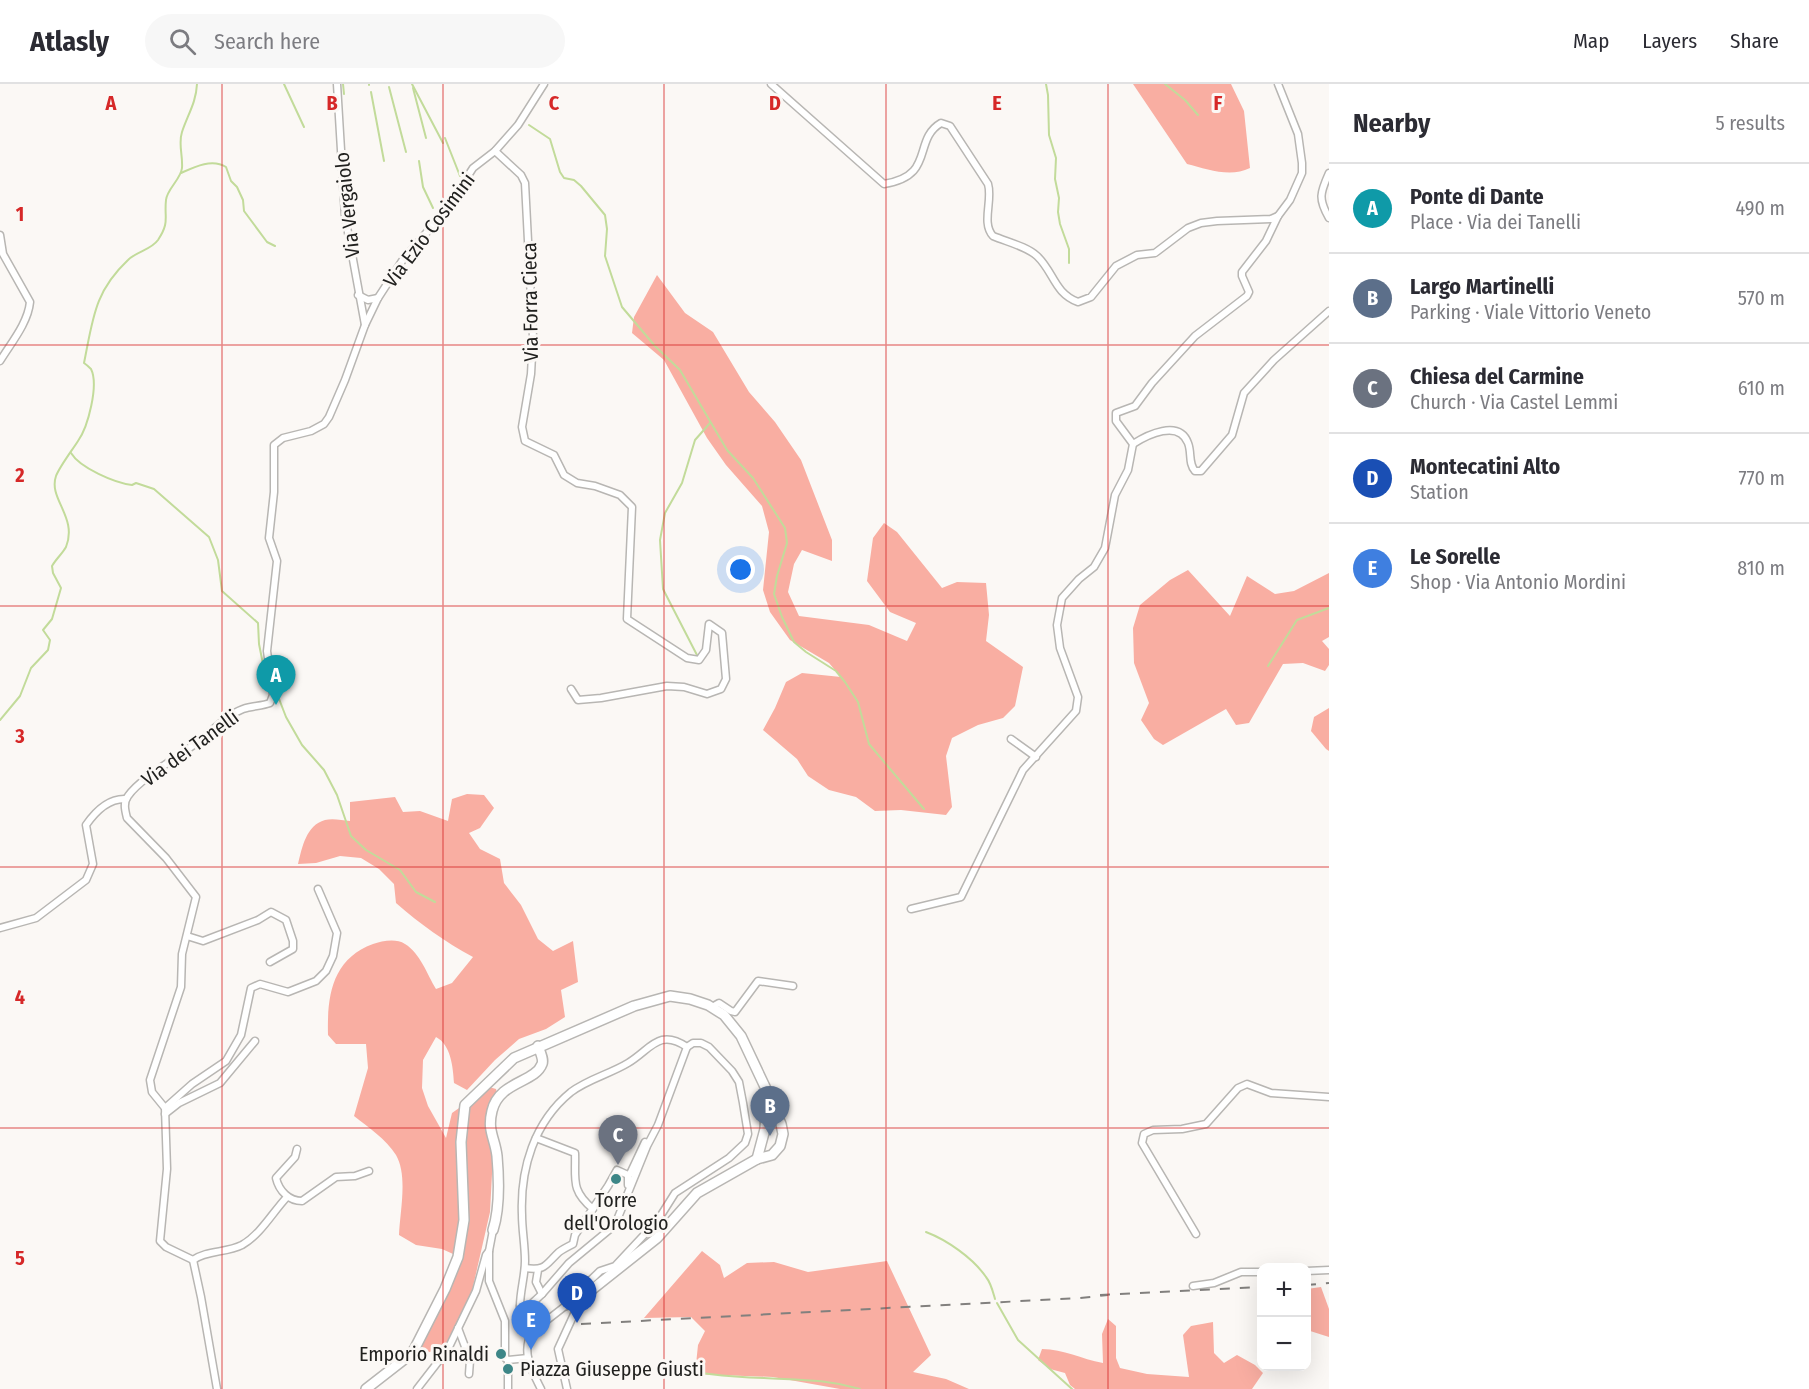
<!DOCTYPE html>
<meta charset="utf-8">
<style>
:root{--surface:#fff;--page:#f7f7f7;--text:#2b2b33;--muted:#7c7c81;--line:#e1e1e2;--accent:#1a73e8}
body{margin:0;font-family:"Fira Sans Condensed",sans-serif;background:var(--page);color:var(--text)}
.controls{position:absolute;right:18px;bottom:18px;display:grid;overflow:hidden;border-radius:12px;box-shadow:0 6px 24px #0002}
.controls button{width:54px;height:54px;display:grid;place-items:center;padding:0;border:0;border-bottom:2px solid var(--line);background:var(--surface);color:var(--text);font:30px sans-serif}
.you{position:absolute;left:741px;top:486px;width:21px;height:21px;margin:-15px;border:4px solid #fff;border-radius:50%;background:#1a73e8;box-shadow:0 0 0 9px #1a73e833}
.badge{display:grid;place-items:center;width:39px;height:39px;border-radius:50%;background:var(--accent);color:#fff;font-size:20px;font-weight:700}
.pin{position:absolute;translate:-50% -50px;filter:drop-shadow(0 2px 3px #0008)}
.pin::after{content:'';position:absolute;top:32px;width:21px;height:18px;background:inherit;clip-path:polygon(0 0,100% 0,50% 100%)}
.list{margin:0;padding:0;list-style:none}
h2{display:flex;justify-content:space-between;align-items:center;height:78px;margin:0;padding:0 24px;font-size:26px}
h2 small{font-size:20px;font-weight:400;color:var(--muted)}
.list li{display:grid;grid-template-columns:39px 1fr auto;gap:18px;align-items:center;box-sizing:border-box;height:90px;padding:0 24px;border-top:2px solid var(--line)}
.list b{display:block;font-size:22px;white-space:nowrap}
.list p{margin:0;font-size:20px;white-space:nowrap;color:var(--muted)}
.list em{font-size:20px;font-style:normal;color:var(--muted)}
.icon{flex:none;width:33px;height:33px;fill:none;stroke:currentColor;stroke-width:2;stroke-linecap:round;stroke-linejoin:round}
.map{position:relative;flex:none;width:1329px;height:1305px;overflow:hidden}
header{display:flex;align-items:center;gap:36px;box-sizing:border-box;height:84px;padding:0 30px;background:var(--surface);border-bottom:2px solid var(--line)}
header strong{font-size:28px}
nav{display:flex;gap:33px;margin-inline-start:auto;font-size:21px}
.search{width:420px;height:54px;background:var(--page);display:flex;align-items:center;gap:15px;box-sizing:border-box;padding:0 21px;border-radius:33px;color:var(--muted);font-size:22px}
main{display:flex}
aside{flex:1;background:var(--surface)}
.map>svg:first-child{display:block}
</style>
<header>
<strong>Atlasly</strong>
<div class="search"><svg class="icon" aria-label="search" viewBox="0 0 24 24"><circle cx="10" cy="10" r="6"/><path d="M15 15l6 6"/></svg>Search here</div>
<nav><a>Map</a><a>Layers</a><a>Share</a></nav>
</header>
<main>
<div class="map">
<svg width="1329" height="1305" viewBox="0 0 1329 1305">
<rect width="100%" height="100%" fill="#fbf8f5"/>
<!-- forest -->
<g fill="#f9aea2">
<path d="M1133 0H1231L1244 27 1250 84C1230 94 1207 85 1187 80Z"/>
<polygon points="657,191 685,229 713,248 749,308 775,338 801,376 832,456 832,477 802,466 794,480 788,508 799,532 869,541 907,557 916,539 890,528 867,497 873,454 884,439 897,448 942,504 957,498 986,499 989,531 986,557 1023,583 1015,622 1003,634 978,641 952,654 946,672 952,723 946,731 901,726 875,727 856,713 829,706 808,692 797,675 763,646 775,624 786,598 802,589 841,593 829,579 790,556 770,528 763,506 769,448 762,422 726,381 707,354 664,276 632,249 634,233"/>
<polygon points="1188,486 1230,532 1247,492 1275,510 1294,507 1329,489 1329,553 1322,557 1329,565 1329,581 1325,587 1303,579 1283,580 1249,639 1236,641 1226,625 1163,661 1154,655 1141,636 1149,619 1134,579 1133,544 1140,521 1170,496"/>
<polygon points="1329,624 1329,667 1326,665 1311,647 1314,633"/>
<path d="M467 710 484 711 494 724 480 744 469 749 480 765 500 775 504 799 521 821 538 855 553 867 573 857 578 898 561 906 565 933 546 945 519 955 495 976 467 1006 454 999C453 983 451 961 436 953L423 976 422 1004 428 1022 446 1054 452 1029 489 1003 496 1005 497 1010 485 1045 493 1071 490 1128 472 1207 445 1263 417 1272 446 1214 462 1174 442 1165 416 1161 399 1151C400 1127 408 1092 396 1071 386 1055 368 1043 354 1032L368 984 366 960H336L328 951C327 912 332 875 373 860 382 857 396 854 405 860 420 869 427 890 436 905L452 899 473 873C445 858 420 840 396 819L394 800 379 785 361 774 340 772 316 779 298 780C302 764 306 741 325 736 332 734 342 736 350 737V718L395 713 403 728 420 727 448 737 452 715Z"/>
<polygon points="702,1167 720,1181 724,1194 747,1179 774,1178 808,1188 887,1177 931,1271 913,1288 946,1295 969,1305 840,1305 773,1293 695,1290 698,1261 705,1247 691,1233 644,1234"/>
<polygon points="1321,1203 1329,1225 1329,1253 1307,1246 1307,1205"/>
<path d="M1108 1235 1116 1242V1274L1120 1284 1147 1290 1189 1293 1183 1251 1191 1242 1213 1238 1214 1269 1224 1279 1237 1271 1255 1281 1263 1289 1252 1305H1075L1070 1301 1065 1289 1050 1285 1038 1276 1042 1265C1064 1265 1081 1275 1103 1279L1102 1250Z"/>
</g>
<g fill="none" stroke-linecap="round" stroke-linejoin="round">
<!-- stream -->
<g stroke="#c2db9a" stroke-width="2">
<polyline points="284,0 304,43"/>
<polyline points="343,0 344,10"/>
<polyline points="369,0 369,1"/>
<polyline points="412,0 443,59"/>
<polyline points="1046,0 1048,11 1049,51 1056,74 1055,95 1059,114 1058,128 1060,140 1069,165 1069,179"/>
<polyline points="1165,0 1185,16 1198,31"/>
<polyline points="389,3 406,68"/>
<polyline points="413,4 426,54"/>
<polyline points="371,8 384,77"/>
<polyline points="529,41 550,55 560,88 564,94 574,96 581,102 605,131 607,145 605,172 622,223 655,262 680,286 727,366 753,394 785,444 787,459 777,492 774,510 782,533 794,558 806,568 836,587 845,598 858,618 869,660 924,725"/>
<polyline points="445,54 460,92"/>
<polyline points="419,77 423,103 433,124"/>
<path d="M181 89C194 83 212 74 226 83L231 97 237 103 243 116 244 127 267 158 275 162"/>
<path d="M71 369C80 384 115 399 132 401L136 399 154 405 209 453 218 476 222 507 258 539 259 560 267 600 276 607 286 633 302 661 324 686 337 711 351 752 366 766 400 786 416 808 435 818"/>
<polyline points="699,575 663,505 660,456 665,429 682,399 695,356 710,339"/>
<polyline points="1268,582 1297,536 1329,524"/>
<path d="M0 636 20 612 31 584 48 566 50 556 43 546 52 535 61 504 53 489 52 482C56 475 62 470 66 463 78 433 48 415 56 392 60 382 73 365 78 357 88 343 99 301 91 285 89 283 87 281 84 279 93 235 94 208 128 176 137 167 151 166 158 156 170 138 164 134 166 116 167 105 181 95 182 84 183 71 178 60 182 48 188 30 196 19 197 0"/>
<path d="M926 1148C947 1156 973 1174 986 1193 991 1199 993 1208 995 1215"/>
<polyline points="997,1219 1018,1256 1072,1305"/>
<path d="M664 1282C696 1290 731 1293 764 1294 800 1296 825 1295 860 1305"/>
</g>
<defs>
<g id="street">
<polyline points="337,0 345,132 365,241"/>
<path d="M771 0 884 100C936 92 912 56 941 39L950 42 988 100C993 116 981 139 993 152 1007 158 1026 162 1037 172 1054 188 1054 209 1078 218L1091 213 1116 182 1137 171 1155 169 1188 144 1201 139 1217 137 1271 135 1278 132"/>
<polyline points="495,67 521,91 525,99 533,253 531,290 522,343 525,357 554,371 564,391 577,399 595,402 620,411 632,423 627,535 687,574 699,576 706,566 709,540 722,549 726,595 721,605 707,610 684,603 667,602 601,614 578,616 571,605"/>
<path d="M1329 89C1320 109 1318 115 1329 134"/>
<path d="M0 151 3 170 30 218C28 239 11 259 0 277"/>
<polyline points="358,211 368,216 378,214"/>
<path d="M1133 360C1147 351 1179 335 1188 359 1192 369 1188 379 1195 387H1201L1232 351 1244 309 1274 276 1329 227"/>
<polyline points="1011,655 1036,673"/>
<polyline points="911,825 961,813 1023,686 1076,627 1078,613 1060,564 1057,541 1062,514 1079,495 1094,483 1105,464 1115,411 1128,386 1133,360 1116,337 1116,329 1135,322 1152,299 1195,252 1247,212 1249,208 1242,192 1242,188 1266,157 1278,132 1290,116 1302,89 1302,79 1298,50 1278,0"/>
<path d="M0 844 36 834 86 796 93 780 86 741C95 728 109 714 126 715"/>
<polyline points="187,852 203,857 258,836 271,828 286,836 293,857 293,865 270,878"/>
<polyline points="712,923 719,919 731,927 735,928 758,897 793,902"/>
<polyline points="165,1024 192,1000 226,977 241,951 251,904 260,900 288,908 316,897 326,887 333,872 337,849 318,805"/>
<polyline points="165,1030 179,1019 220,999 255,957"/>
<path d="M536 1054 575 1069C576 1095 570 1106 593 1125"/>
<path d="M297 1065 295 1073 276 1094C279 1107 289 1117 302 1117L336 1093 355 1092 369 1087"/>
<polyline points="628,1091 630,1090 645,1058"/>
<polyline points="493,1146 489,1167 489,1197 505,1237 505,1274 508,1276"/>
<polyline points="1196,1150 1142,1059 1144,1050 1153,1046 1182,1045 1206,1040 1238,1004 1247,1000 1271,1009 1329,1013"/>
<path d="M193 1176 166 1163 160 1157 167 1085 165 1024 152 1008 150 996 181 903 182 870 196 813 166 774 127 734C125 726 123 719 128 712 140 694 183 670 202 655 215 644 227 631 243 625 252 622 262 622 270 619L273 611 267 567 277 477 269 454 274 408V361L283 354 311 347 324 340 329 333 345 296 365 241 378 214 402 177 446 126 473 84 495 67 518 41 544 0"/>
<polyline points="193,1176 201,1213 217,1305"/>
<path d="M193 1176C207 1166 226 1169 242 1161 261 1150 272 1129 287 1113"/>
<path d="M525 1184C546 1187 545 1181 559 1168 563 1165 569 1162 573 1160L575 1151 608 1102 617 1086 628 1091V1101"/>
<polyline points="538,1186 536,1198 542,1210"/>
<polyline points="1306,1187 1329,1186"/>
<polyline points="1193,1202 1214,1199 1241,1188 1262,1188"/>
<path d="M520 1222C520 1207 525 1192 525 1177 525 1161 522 1146 522 1131 520 1085 534 1038 571 1008 588 995 610 990 628 979 651 965 659 944 687 963"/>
<polyline points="520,1232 520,1222 524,1223"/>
<polyline points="458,1244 470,1276 469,1290"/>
<polyline points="533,1247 564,1223 575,1219"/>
<polyline points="417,1305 448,1265 476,1207 486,1171 489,1167"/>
<polyline points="508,1305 508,1276 528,1274"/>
<path d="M541 1305C532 1287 520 1267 533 1247L530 1244 528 1223 542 1210 569 1179 615 1141 647 1062 658 1041 687 963"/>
<polyline points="567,1305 558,1265 575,1228 573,1213 600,1187 615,1182 658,1136 675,1109 729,1074 745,1059 748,1050 743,1019 739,998 732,987 709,963 701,959 693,959 687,963"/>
</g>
<g id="secondary">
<polyline points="757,1075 765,1045 767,1010"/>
<path d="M493 1146C500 1124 499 1095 497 1072 495 1054 487 1047 492 1027 499 997 535 999 542 980 544 975 540 968 538 962"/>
<polyline points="366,1305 402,1277 414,1266 445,1205 458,1173 464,1136 461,1058 465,1021 514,974 634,922 670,912 690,915 708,921 724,931 741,952 767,1007 781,1040 783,1050 780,1062 772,1071 757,1075 697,1109 657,1154 575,1219"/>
</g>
</defs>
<!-- street casing -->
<use href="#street" stroke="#b8b6b3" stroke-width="9"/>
<!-- secondary casing -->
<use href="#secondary" stroke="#b8b6b3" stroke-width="12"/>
<!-- street -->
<use href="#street" stroke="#fff" stroke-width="6"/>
<!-- secondary -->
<use href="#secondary" stroke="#fff" stroke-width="9"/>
<!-- rail -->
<g stroke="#82807e" stroke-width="2" stroke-dasharray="10 10" stroke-linecap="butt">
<polyline points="1306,1201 1329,1199"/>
<polyline points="1100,1211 1262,1203"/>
<polyline points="581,1240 1080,1214 1108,1211"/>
</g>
</g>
<!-- grid -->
<path fill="none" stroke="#d62828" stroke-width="1.5" stroke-opacity="0.55" d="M222 0V1305M443 0V1305M664 0V1305M886 0V1305M1108 0V1305M0 261H1329M0 522H1329M0 783H1329M0 1044H1329"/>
<!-- markers -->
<g fill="#3d8687" stroke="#fbf8f5" stroke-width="2">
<circle cx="616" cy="1095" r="6"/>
<circle cx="501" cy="1270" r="6"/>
<circle cx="508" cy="1285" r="6"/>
</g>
<g text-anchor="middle" stroke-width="6" stroke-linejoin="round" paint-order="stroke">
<!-- street labels -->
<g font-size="20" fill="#21211f" stroke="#fbf8f5">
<text transform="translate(347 121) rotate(-96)" y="7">Via Vergaiolo</text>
<text transform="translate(429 146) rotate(-53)" y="7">Via Ezio Cosimini</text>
<text transform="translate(530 218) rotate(-91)" y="7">Via Forra Cieca</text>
<text transform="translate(190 664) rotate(-36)" y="7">Via dei Tanelli</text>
</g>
<!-- poi labels -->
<g font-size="20" fill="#21211f" stroke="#fbf8f5">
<text x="616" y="1123">Torre<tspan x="616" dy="23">dell'Orologio</tspan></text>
<text x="489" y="1277" text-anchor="end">Emporio Rinaldi</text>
<text x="520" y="1292" text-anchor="start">Piazza Giuseppe Giusti</text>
</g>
</g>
<g font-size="20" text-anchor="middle" font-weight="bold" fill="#d62828" stroke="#fbf8f5" stroke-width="6" stroke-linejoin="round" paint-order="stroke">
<text x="111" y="26">A</text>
<text x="332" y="26">B</text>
<text x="554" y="26">C</text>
<text x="775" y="26">D</text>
<text x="997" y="26">E</text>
<text x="1218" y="26">F</text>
<text x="20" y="137">1</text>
<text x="20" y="398">2</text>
<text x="20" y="659">3</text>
<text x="20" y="920">4</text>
<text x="20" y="1181">5</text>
</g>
</svg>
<div class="controls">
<button>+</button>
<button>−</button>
</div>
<div class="you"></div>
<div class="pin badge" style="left:276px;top:621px;background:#0f9aa8">A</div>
<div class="pin badge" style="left:770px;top:1052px;background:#5c6f8a">B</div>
<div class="pin badge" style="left:618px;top:1081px;background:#6b7280">C</div>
<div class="pin badge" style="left:577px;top:1239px;background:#1a4fb4">D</div>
<div class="pin badge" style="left:531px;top:1266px;background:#3f7fe0">E</div>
</div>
<aside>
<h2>Nearby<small>5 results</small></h2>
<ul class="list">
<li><span class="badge" style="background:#0f9aa8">A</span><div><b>Ponte di Dante</b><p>Place · Via dei Tanelli</p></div><em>490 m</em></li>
<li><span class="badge" style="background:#5c6f8a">B</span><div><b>Largo Martinelli</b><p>Parking · Viale Vittorio Veneto</p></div><em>570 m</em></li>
<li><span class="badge" style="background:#6b7280">C</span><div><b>Chiesa del Carmine</b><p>Church · Via Castel Lemmi</p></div><em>610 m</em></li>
<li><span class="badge" style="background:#1a4fb4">D</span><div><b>Montecatini Alto</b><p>Station</p></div><em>770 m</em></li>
<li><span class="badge" style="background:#3f7fe0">E</span><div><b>Le Sorelle</b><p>Shop · Via Antonio Mordini</p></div><em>810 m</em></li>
</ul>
</aside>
</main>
